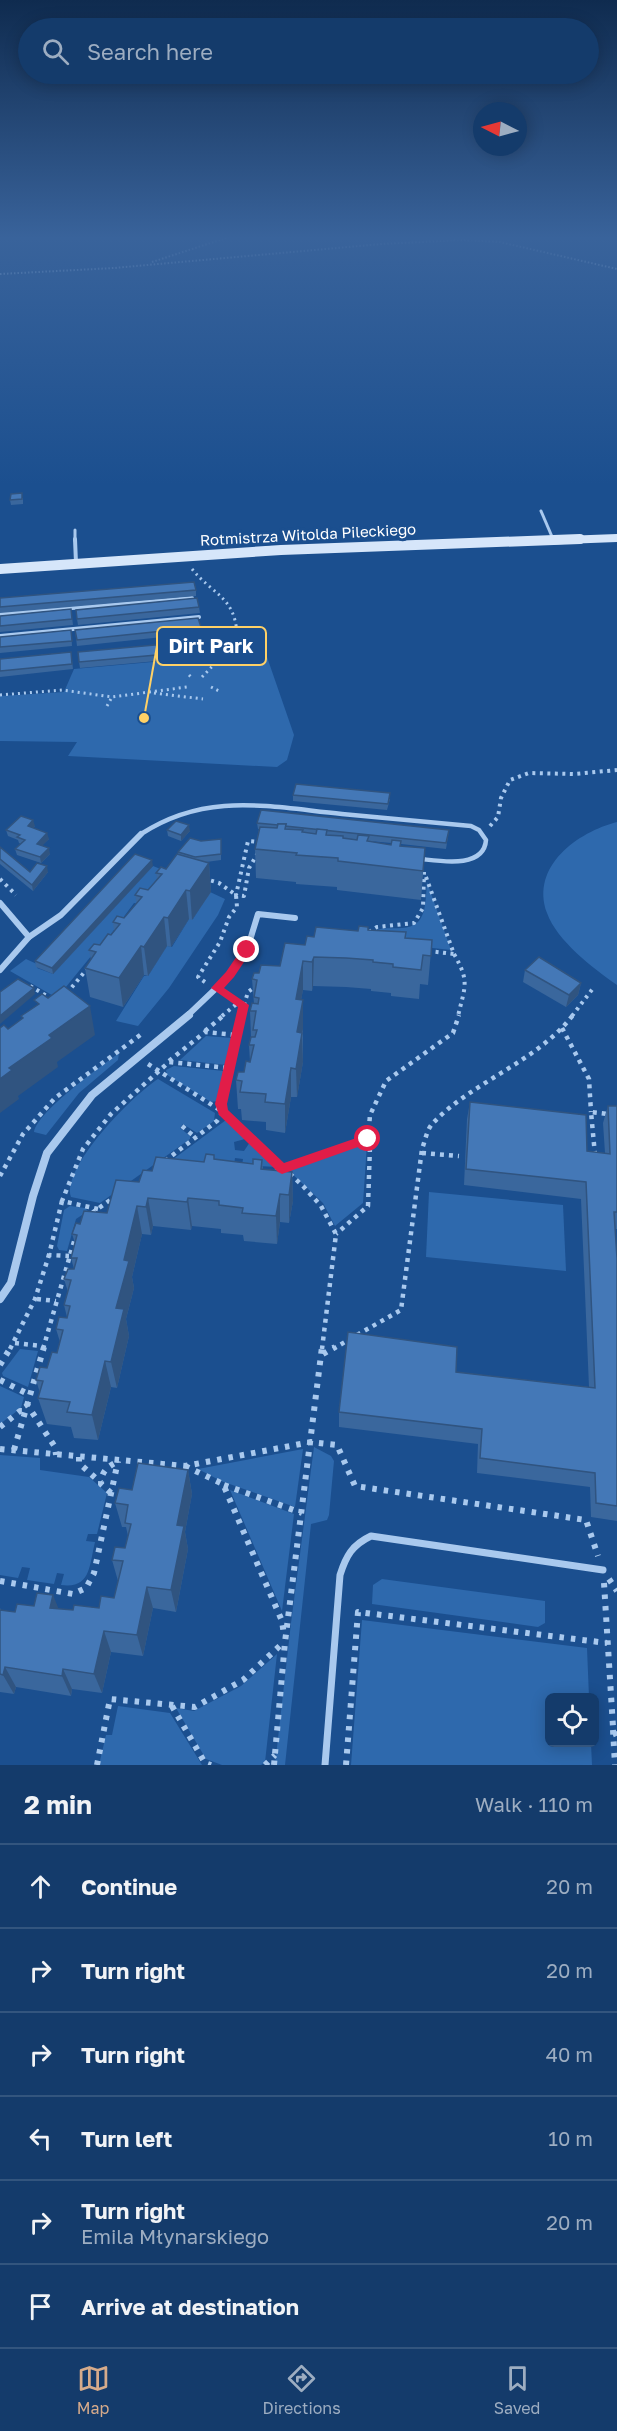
<!DOCTYPE html>
<meta charset="utf-8">
<style>
:root{--surface:#143b6b;--page:#1d4271;--text:#f1f3f6;--muted:#9dadc1;--line:#33557e;--accent:#d6ab8b}
body{margin:0;font-family:"Golos Text",sans-serif;background:var(--page);color:var(--text)}
.controls{position:absolute;right:18px;bottom:18px;display:grid;overflow:hidden;border-radius:9px;box-shadow:0 3px 15px #0003}
.controls button{width:54px;height:54px;display:grid;place-items:center;padding:0;border:0;border-bottom:2px solid var(--line);background:var(--surface);color:var(--text);font:30px sans-serif}
.compass{position:absolute;left:473px;top:102px;width:54px;height:54px;border-radius:50%;background:var(--surface);box-shadow:0 3px 15px #0003;rotate:276deg}
.stop{position:absolute;width:18px;height:18px;margin:-14px;border:4px solid #e11d48;border-radius:50%;background:#fff}
.stop.end{background:#e11d48;border-color:#fff;box-shadow:0 2px 6px #0008}
.list{margin:0;padding:0;list-style:none}
h2{display:flex;justify-content:space-between;align-items:center;height:78px;margin:0;padding:0 24px;font-size:26px}
h2 small{font-size:20px;font-weight:400;color:var(--muted)}
.list li{display:grid;grid-template-columns:39px 1fr auto;gap:18px;align-items:center;box-sizing:border-box;height:84px;padding:0 24px;border-top:2px solid var(--line)}
.list b{display:block;font-size:22px;white-space:nowrap}
.list p{margin:0;font-size:20px;white-space:nowrap;color:var(--muted)}
.list em{font-size:20px;font-style:normal;color:var(--muted)}
.icon{flex:none;width:33px;height:33px;fill:none;stroke:currentColor;stroke-width:2;stroke-linecap:round;stroke-linejoin:round}
.map{position:relative;flex:none;width:617px;height:1765px;overflow:hidden}
.search{position:absolute;background:var(--surface);box-shadow:0 3px 15px #0003;left:18px;right:18px;top:18px;height:66px;display:flex;align-items:center;gap:15px;box-sizing:border-box;padding:0 21px;border-radius:33px;color:var(--muted);font-size:22px}
.sheet{height:582px;background:var(--surface)}
nav{display:flex;justify-content:space-around;align-items:center;box-sizing:border-box;height:84px;border-top:2px solid var(--line);background:var(--surface);font-size:16px;color:var(--muted)}
nav a{display:grid;justify-items:center;gap:3px}
nav .on{color:var(--accent)}
.map>svg:first-child{display:block}
</style>
<div class="map">
<svg width="617" height="1765" viewBox="0 0 617 1765">
<rect width="100%" height="100%" fill="#1b4f8f"/>
<!-- green -->
<g fill="#2e69ad">
<polygon points="253,653 267,657 294,735 287,760 277,767 68,756 77,742 0,741 0,696 64,692 74,669"/>
<path d="M617 822V985C593 968 557 941 547 913 530 866 578 832 617 822Z"/>
<polygon points="153,866 163,870 143,900 139,904 134,903 111,934 109,934 57,998 10,971 26,959 39,965 37,968 53,974"/>
<path d="M427 882 451 950 423 947 373 931C383 927 392 929 402 928 428 927 425 902 427 882Z"/>
<polygon points="210,892 225,899 218,915 169,988 138,1026 116,1021 144,976 148,976 167,946 172,947 189,919 193,919"/>
<polygon points="206,1036 232,1038 226,1065 180,1060"/>
<path d="M119 1053 118 1060 79 1093 46 1135 34 1132C38 1111 100 1067 119 1053Z"/>
<polygon points="174,1066 224,1071 218,1101 211,1102 167,1075 166,1070"/>
<path d="M158 1079 215 1113 214 1121 197 1133 183 1124 180 1128 190 1136V1139L100 1203 71 1197C61 1167 134 1094 158 1079Z"/>
<polygon points="226,1120 245,1139 234,1142 235,1150 244,1151 250,1142 277,1167 242,1165 243,1159 235,1158 234,1165 172,1160"/>
<polygon points="363,1142 367,1144 363,1203 335,1226 323,1203 287,1169"/>
<polygon points="429,1192 563,1205 566,1271 426,1257"/>
<polygon points="70,1206 85,1208 88,1211 76,1219 67,1251 59,1250 57,1246 64,1210"/>
<polygon points="20,1349 38,1351 28,1387 3,1376 2,1373"/>
<polygon points="0,1386 24,1397 21,1408 0,1424"/>
<polygon points="314,1447 331,1456 334,1461 329,1515 327,1520 311,1524 285,1765 275,1765 291,1623"/>
<polygon points="303,1449 295,1507 221,1481 198,1469"/>
<path d="M0 1455 40 1458V1470L89 1477 107 1493 97 1534H88L86 1541 95 1542C89 1566 91 1589 61 1585L64 1574 57 1573 54 1584 27 1580 30 1568 22 1567 18 1578 0 1575Z"/>
<polygon points="230,1490 294,1514 282,1611"/>
<polygon points="382,1579 545,1601 545,1623 538,1627 372,1604 373,1585"/>
<polygon points="362,1620 587,1648 589,1697 550,1698 550,1742 591,1743 592,1765 351,1765"/>
<polygon points="277,1654 265,1762 261,1765 222,1765 206,1759 176,1708 194,1711 241,1686"/>
<polygon points="118,1706 170,1713 202,1765 99,1765 106,1735 112,1735"/>
</g>
<g fill="none" stroke-linecap="round" stroke-linejoin="round">
<!-- path-far4 -->
<g stroke="#a9c9ee" stroke-width="2" stroke-dasharray="1.5 2" stroke-linecap="butt">
<polyline points="152,262 226,238"/>
<polyline points="0,274 114,268 381,244 462,240 500,242 617,269"/>
</g>
<!-- path-far3 -->
<g stroke="#a9c9ee" stroke-width="3" stroke-dasharray="2 4" stroke-linecap="butt">
<path d="M192 569C213 595 234 596 237 633L231 640 199 642"/>
<polyline points="189,675 193,679"/>
<polyline points="202,677 225,653 231,640"/>
<polyline points="211,687 219,691"/>
<polyline points="154,693 203,699"/>
<polyline points="0,695 62,690 112,697 187,687"/>
<polyline points="107,706 112,697"/>
</g>
<!-- path-far2 -->
<g stroke="#a9c9ee" stroke-width="4" stroke-dasharray="3 4.5" stroke-linecap="butt">
<polyline points="490,826 498,817 501,798 510,780 529,773 574,774 617,770"/>
<polyline points="258,853 249,868 244,896 236,895 248,841 259,842"/>
<polyline points="426,877 454,954 429,951"/>
<polyline points="0,879 16,895"/>
<polyline points="369,932 377,927 414,923 423,908 424,872"/>
<path d="M454 954C470 982 465 986 458 1016"/>
<polyline points="205,982 198,977 220,942 229,917 237,907 236,895 219,883 206,879"/>
<polyline points="30,986 52,999"/>
<polyline points="67,993 87,969"/>
<polyline points="228,995 244,1005 241,1016"/>
<polyline points="244,1005 248,992 256,986"/>
<polyline points="222,1016 239,1002"/>
<polyline points="572,1016 594,987"/>
</g>
<!-- path-far1 -->
<g stroke="#a9c9ee" stroke-width="4.5" stroke-dasharray="4 5" stroke-linecap="butt">
<polyline points="562,1028 589,1079 591,1112"/>
<polyline points="205,1031 224,1015"/>
<polyline points="169,1061 205,1032 236,1035"/>
<polyline points="148,1064 223,1112 303,1186 321,1206 336,1234 322,1349"/>
<polyline points="182,1126 196,1138"/>
<polyline points="368,1139 370,1115 386,1081 453,1033 459,1015"/>
<polyline points="422,1153 459,1156"/>
<polyline points="595,1155 591,1112 617,1115"/>
<polyline points="165,1161 217,1121 223,1112 221,1104 242,1015"/>
<polyline points="275,1172 368,1139 370,1146 368,1206 336,1234"/>
<polyline points="0,1176 23,1134 55,1098 143,1033"/>
<polyline points="62,1201 49,1255 69,1256"/>
<polyline points="98,1209 62,1201 83,1149 111,1114 169,1062 229,1068"/>
<polyline points="92,1213 113,1198"/>
<polyline points="37,1299 56,1301"/>
<path d="M357 1335 401 1310 422 1149C425 1141 427 1129 433 1123 473 1081 537 1062 573 1015"/>
<polyline points="15,1343 42,1346"/>
<polyline points="10,1349 35,1299 49,1255"/>
<polyline points="43,1349 75,1238"/>
<polyline points="333,1349 350,1339"/>
</g>
<!-- path -->
<g stroke="#a9c9ee" stroke-width="6" stroke-dasharray="4.5 7" stroke-linecap="butt">
<polyline points="323,1354 335,1347"/>
<polyline points="0,1365 11,1347"/>
<polyline points="0,1380 28,1394"/>
<polyline points="26,1403 55,1447 56,1455"/>
<polyline points="0,1427 20,1411 24,1411"/>
<polyline points="0,1449 185,1466 311,1442 337,1445 355,1486 586,1520 598,1556"/>
<polyline points="14,1450 44,1347"/>
<polyline points="79,1457 79,1463 101,1483"/>
<polyline points="185,1466 223,1484 282,1621 284,1635"/>
<polyline points="224,1485 302,1513"/>
<path d="M111 1493 101 1484C101 1472 107 1467 117 1462"/>
<polyline points="609,1579 617,1591"/>
<polyline points="0,1581 73,1594 86,1588 94,1573 118,1461"/>
<polyline points="604,1583 613,1727 617,1737"/>
<polyline points="172,1706 205,1763 211,1765"/>
<polyline points="613,1730 615,1765"/>
<polyline points="97,1765 110,1699 195,1707 243,1680 284,1642"/>
<polyline points="265,1765 275,1755"/>
<polyline points="274,1765 285,1642 322,1347"/>
<polyline points="346,1765 358,1612 607,1643"/>
</g>
<!-- lane-far3 -->
<g stroke="#a9c9ee" stroke-width="3">
<polyline points="541,511 553,539"/>
<polyline points="75,530 75,541"/>
</g>
<!-- lane-far2 -->
<g stroke="#a9c9ee" stroke-width="4">
<polyline points="75,539 76,563"/>
<polyline points="0,614 192,598"/>
<polyline points="0,636 199,617"/>
</g>
<!-- lane-far1 -->
<path stroke="#a9c9ee" stroke-width="4.5" d="M141 834C207 791 269 807 342 814 385 818 428 822 471 826L479 830 486 840C484 869 440 861 421 859"/>
<!-- lane -->
<path stroke="#a9c9ee" stroke-width="7" d="M325 1765 340 1575C346 1556 352 1545 371 1536L603 1570"/>
<!-- street-far1 -->
<g stroke="#a9c9ee" stroke-width="6">
<polyline points="0,903 29,937"/>
<polyline points="0,970 29,937 61,915 141,834"/>
<polyline points="187,1016 230,975 247,950 258,914 295,918"/>
</g>
<!-- street -->
<polyline stroke="#a9c9ee" stroke-width="8" points="0,1299 11,1283 33,1196 47,1153 92,1095 189,1015"/>
<!-- secondary-far1 -->
<polyline stroke="#d6e6fa" stroke-width="8" points="538,541 617,538"/>
<!-- secondary -->
<polyline stroke="#d6e6fa" stroke-width="10" points="0,569 281,550 580,539"/>
</g>
<!-- wall -->
<g fill="#3a679d" fill-rule="evenodd">
<polygon points="23,498 23,504 11,505 10,500"/>
<polygon points="196,590 196,596 0,613 0,598"/>
<polygon points="199,607 200,613 78,625 77,619"/>
<polygon points="71,609 73,625 0,632 0,616"/>
<polygon points="201,627 201,633 77,646 75,630"/>
<polygon points="71,630 72,646 0,653 0,637"/>
<polygon points="201,651 201,657 80,668 79,662"/>
<polygon points="71,652 73,669 0,677 0,659"/>
<polygon points="293,795 390,799 387,810 293,801"/>
<path d="M257 823 449 830 446 849 401 844V846L425 848 421 900 337 890V887L296 884V882L256 878 255 849 259 829H258ZM370 841 391 843V845Z"/>
<polygon points="35,826 33,828 49,839 42,845 50,854 41,863 17,855 15,849 21,844 19,843 18,840 8,836 6,830"/>
<polygon points="167,830 190,831 181,841 168,836"/>
<polygon points="221,839 221,860 206,862 209,863 211,892 192,920 189,919 171,947 167,946 148,976 144,975 123,1007 90,997 85,968 91,960 89,950 100,945 111,935 114,931 113,922 124,918 137,904 135,895 148,890 157,880 156,873 166,869 178,855 178,852 201,841"/>
<polygon points="0,847 30,872 48,872 33,891 0,864"/>
<polygon points="153,866 53,974 36,967 35,961"/>
<polygon points="368,930 406,938 432,940 428,985 420,984 419,999 391,996 391,993 371,991 371,989 346,987 313,986 312,991 303,990 301,1000 303,1029 303,1062 297,1097 291,1097 285,1133 266,1130 266,1122 242,1120 241,1109 238,1109 236,1080 244,1072 250,1062 249,1045 251,1037 250,1011 254,1004 252,979 259,973 280,966 314,937"/>
<polygon points="525,970 581,983 578,995 566,1007 523,982"/>
<polygon points="470,1102 587,1151 605,1153 603,1123 608,1106 617,1106 617,1229 615,1229 617,1258 617,1521 591,1517 590,1487 477,1473 478,1444 339,1427 339,1412 456,1372 589,1387 581,1199 464,1185 467,1119"/>
<polygon points="215,1159 253,1164 262,1160 263,1169 292,1172 293,1201 289,1223 280,1222 277,1244 244,1241 243,1235 221,1233 221,1229 192,1226 191,1230 153,1226 151,1235 142,1234 132,1277 134,1288 126,1319 129,1336 117,1388 111,1387 98,1440 74,1438 71,1427 47,1424 38,1398 40,1393 36,1380 47,1368 57,1353 60,1342 56,1329 67,1317 64,1305 68,1292 64,1279 74,1269 71,1258 75,1243 72,1234 80,1224 107,1213 152,1171 204,1162"/>
<polygon points="188,1470 192,1494 185,1532 188,1549 176,1612 153,1608 143,1656 111,1652 102,1693 72,1689 71,1696 16,1687 14,1694 0,1692 0,1608 1,1610 15,1612 59,1609 73,1610 99,1608 114,1598 118,1581 112,1560 125,1548 128,1536 126,1527 122,1527 115,1503 132,1490"/>
</g>
<!-- shaded-wall -->
<g fill="#305480">
<polygon points="33,820 35,826 29,832 28,826"/>
<polygon points="189,825 190,831 181,841 181,835"/>
<polygon points="47,833 49,839 38,850 37,844"/>
<polygon points="49,848 50,854 41,863 40,857"/>
<polygon points="152,860 153,866 53,974 52,968"/>
<polygon points="209,863 211,892 192,920 190,891"/>
<polygon points="47,866 48,872 33,891 32,885"/>
<polygon points="186,890 189,919 171,947 168,918"/>
<polygon points="164,917 167,946 148,976 144,947"/>
<polygon points="141,946 144,975 123,1007 119,978"/>
<polygon points="314,957 313,986 312,991 312,962"/>
<polygon points="303,961 303,990 296,1028 296,999"/>
<polygon points="581,983 578,995 566,1007 569,995"/>
<polygon points="34,988 35,994 0,1024 0,1016"/>
<polygon points="303,1000 303,1029 297,1061 297,1032"/>
<polygon points="90,1006 95,1035 57,1062 58,1067 18,1096 19,1099 0,1113 0,1079 9,1068 49,1035"/>
<polygon points="302,1033 303,1062 297,1097 296,1069"/>
<polygon points="291,1068 291,1097 285,1133 285,1104"/>
<polygon points="292,1172 293,1201 289,1223 289,1195"/>
<polygon points="280,1194 280,1222 277,1244 276,1216"/>
<polygon points="148,1198 153,1226 151,1235 146,1207"/>
<polygon points="188,1198 192,1226 191,1230 187,1202"/>
<polygon points="137,1206 142,1234 132,1277 134,1288 126,1319 129,1336 117,1388 111,1362 116,1308 124,1260"/>
<polygon points="105,1361 111,1387 98,1440 92,1415"/>
<polygon points="188,1470 192,1494 185,1532 188,1549 176,1612 171,1590 177,1525"/>
<polygon points="147,1587 153,1608 143,1656 137,1635"/>
<polygon points="53,1595 62,1617 50,1608"/>
<polygon points="104,1631 111,1652 102,1693 94,1674"/>
<polygon points="5,1667 16,1687 14,1694 3,1675"/>
<polygon points="63,1669 72,1689 71,1696 62,1676"/>
</g>
<!-- building -->
<g fill="#4478b7" stroke="#305480" stroke-width="1.5">
<polygon points="22,493 22,499 10,500 11,494"/>
<polygon points="194,582 196,590 0,607 0,598"/>
<polygon points="197,598 199,607 77,619 76,610"/>
<polygon points="71,609 72,619 0,626 0,616"/>
<polygon points="198,618 201,627 77,640 75,630"/>
<polygon points="71,630 72,641 0,647 0,637"/>
<polygon points="199,641 201,651 79,662 78,652"/>
<polygon points="71,652 72,664 0,671 0,659"/>
<polygon points="296,784 390,793 388,804 293,795"/>
<polygon points="261,810 449,830 446,843 285,826 286,824 278,824 278,825 257,823"/>
<polygon points="21,816 33,820 28,826 47,833 37,844 49,848 40,857 15,849 25,840 17,837 20,835 6,830"/>
<polygon points="176,821 189,825 181,835 167,830"/>
<polygon points="278,824 286,824 285,829 303,830 302,832 316,834 317,829 327,830 326,835 343,836 343,838 357,840 358,835 369,836 367,841 391,845 392,840 401,841 400,846 425,848 423,871 338,861 338,858 296,855 297,853 255,849 260,827 277,828"/>
<polygon points="190,838 201,841 221,839 221,854 195,857 178,852"/>
<polygon points="0,847 30,872 37,863 47,866 32,885 0,859"/>
<polygon points="135,854 152,860 52,968 35,961"/>
<polygon points="177,854 209,863 190,891 186,890 168,918 164,917 144,947 141,946 119,978 85,968 96,952 89,950 94,944 100,945 108,934 111,935 120,924 113,922 117,916 124,918 142,897 135,895 140,888 148,890 162,874 156,873 161,867 166,869"/>
<polygon points="359,926 368,927 368,930 406,932 405,938 432,940 431,956 423,955 421,970 393,967 393,964 373,962 373,960 346,958 314,957 312,962 303,961 296,999 303,1000 297,1032 302,1033 296,1069 291,1068 285,1104 265,1102 266,1094 240,1092 242,1081 236,1080 238,1072 244,1072 246,1061 250,1062 254,1045 249,1045 251,1037 255,1037 257,1030 253,1030 256,1011 250,1011 252,1003 258,1004 259,998 254,997 257,980 252,979 254,973 259,973 261,965 280,966 285,943 305,945 307,936 314,937 316,927 358,931"/>
<polygon points="539,957 581,983 569,995 525,970"/>
<polygon points="18,979 34,988 0,1016 0,992"/>
<polygon points="64,986 90,1006 49,1035 52,1038 9,1068 12,1070 0,1079 0,1028 4,1025 8,1029 23,1018 21,1016 39,1004 34,1000 42,994 48,998"/>
<polygon points="470,1102 586,1115 587,1151 610,1154 608,1106 617,1106 617,1212 614,1212 617,1258 617,1506 596,1503 595,1473 480,1458 482,1429 339,1412 348,1332 457,1347 456,1372 595,1388 586,1182 466,1169"/>
<polygon points="206,1154 214,1155 214,1159 253,1164 253,1159 262,1160 261,1169 292,1172 289,1195 280,1194 276,1216 242,1213 243,1208 219,1205 219,1201 188,1198 187,1202 148,1198 146,1207 137,1206 124,1260 129,1261 116,1308 124,1309 111,1362 105,1361 92,1415 67,1412 70,1402 38,1398 43,1381 36,1380 40,1367 47,1368 52,1352 57,1353 63,1330 56,1329 59,1317 67,1318 70,1306 64,1305 71,1280 64,1279 68,1269 74,1269 77,1258 71,1258 77,1235 72,1234 76,1223 80,1224 84,1211 107,1213 116,1180 139,1182 143,1170 152,1171 156,1157 204,1162"/>
<polygon points="138,1463 188,1470 177,1525 184,1526 171,1590 147,1587 137,1635 104,1631 94,1674 63,1669 62,1676 5,1667 3,1675 0,1674 0,1610 15,1612 17,1604 34,1606 37,1593 53,1595 50,1608 73,1610 74,1605 99,1608 101,1596 114,1598 123,1561 112,1560 115,1547 125,1548 131,1524 125,1523 128,1505 115,1503 119,1488 132,1490"/>
</g>
<!-- sky -->
<linearGradient id="sky" x2="0" y2="1"><stop stop-color="#0f2b4f"/><stop offset="0.49" stop-color="#39639b"/><stop offset="1" stop-color="#39639b" stop-opacity="0"/></linearGradient>
<rect width="617" height="485" fill="url(#sky)"/>
<!-- route -->
<polygon fill="#e11d48" points="247,946 252,950 234,977 224,988 249,1005 227,1104 228,1110 284,1163 368,1134 374,1139 372,1142 282,1174 278,1172 219,1115 215,1104 238,1007 211,988 226,972 243,947"/>
<g text-anchor="middle" stroke-width="6" stroke-linejoin="round" paint-order="stroke">
<!-- far-street labels -->
<g font-size="15" fill="#fff" stroke="#1b4f8f">
<text transform="translate(308 535) rotate(-3)" y="5">Rotmistrza Witolda Pileckiego</text>
</g>
</g>
<!-- callouts -->
<path fill="none" stroke="#ffd166" stroke-width="2" d="M144 718L157 646"/>
<circle fill="#ffd166" stroke="#1b4f8f" stroke-width="2" cx="144" cy="718" r="6"/>
<rect fill="#1b4f8f" stroke="#ffd166" stroke-width="2" x="157" y="627" width="109" height="38" rx="6"/>
<g font-size="20" text-anchor="middle" font-weight="bold" fill="#fff">
<text x="211" y="653">Dirt Park</text>
</g>
</svg>
<div class="controls">
<button><svg class="icon" aria-label="locate" viewBox="0 0 24 24"><circle cx="12" cy="12" r="6"/><path d="M12 2v4M12 18v4M2 12h4M18 12h4"/></svg></button>
</div>
<svg class="compass" viewBox="-18 -18 36 36"><path d="M0-13l5 13h-10z" fill="#e53935"/><path d="M0 13l5-13h-10z" fill="#9dadc1"/></svg>
<div class="stop" style="left:368px;top:1139px"></div>
<div class="stop end" style="left:247px;top:950px"></div>
<div class="search"><svg class="icon" aria-label="search" viewBox="0 0 24 24"><circle cx="10" cy="10" r="6"/><path d="M15 15l6 6"/></svg>Search here</div>
</div>
<section class="sheet">
<h2>2 min<small>Walk · 110 m</small></h2>
<ul class="list">
<li><svg class="icon" aria-label="ahead" viewBox="0 0 24 24"><path d="M12 20V5M6 11l6-6 6 6"/></svg><div><b>Continue</b></div><em>20 m</em></li>
<li><svg class="icon" aria-label="right" viewBox="0 0 24 24"><path d="M7 20v-9h11M14 6l5 5-5 5"/></svg><div><b>Turn right</b></div><em>20 m</em></li>
<li><svg class="icon" aria-label="right" viewBox="0 0 24 24"><path d="M7 20v-9h11M14 6l5 5-5 5"/></svg><div><b>Turn right</b></div><em>40 m</em></li>
<li><svg class="icon" aria-label="left" viewBox="0 0 24 24"><path d="M17 20v-9H6M10 6l-5 5 5 5"/></svg><div><b>Turn left</b></div><em>10 m</em></li>
<li><svg class="icon" aria-label="right" viewBox="0 0 24 24"><path d="M7 20v-9h11M14 6l5 5-5 5"/></svg><div><b>Turn right</b><p>Emila Młynarskiego</p></div><em>20 m</em></li>
<li><svg class="icon" aria-label="arrive" viewBox="0 0 24 24"><path d="M6 21V4h12l-3 4 3 4H6"/></svg><div><b>Arrive at destination</b></div></li>
</ul>
</section>
<nav>
<a class="on"><svg class="icon" aria-label="map" viewBox="0 0 24 24"><path d="M3 6l6-2 6 2 6-2v14l-6 2-6-2-6 2zM9 4v14M15 6v14"/></svg>Map</a>
<a><svg class="icon" aria-label="directions" viewBox="0 0 24 24"><path d="M12 3l9 9-9 9-9-9zM9 14v-3h6M13 9l2 2-2 2"/></svg>Directions</a>
<a><svg class="icon" aria-label="saved" viewBox="0 0 24 24"><path d="M7 4h10v16l-5-4-5 4z"/></svg>Saved</a>
</nav>
